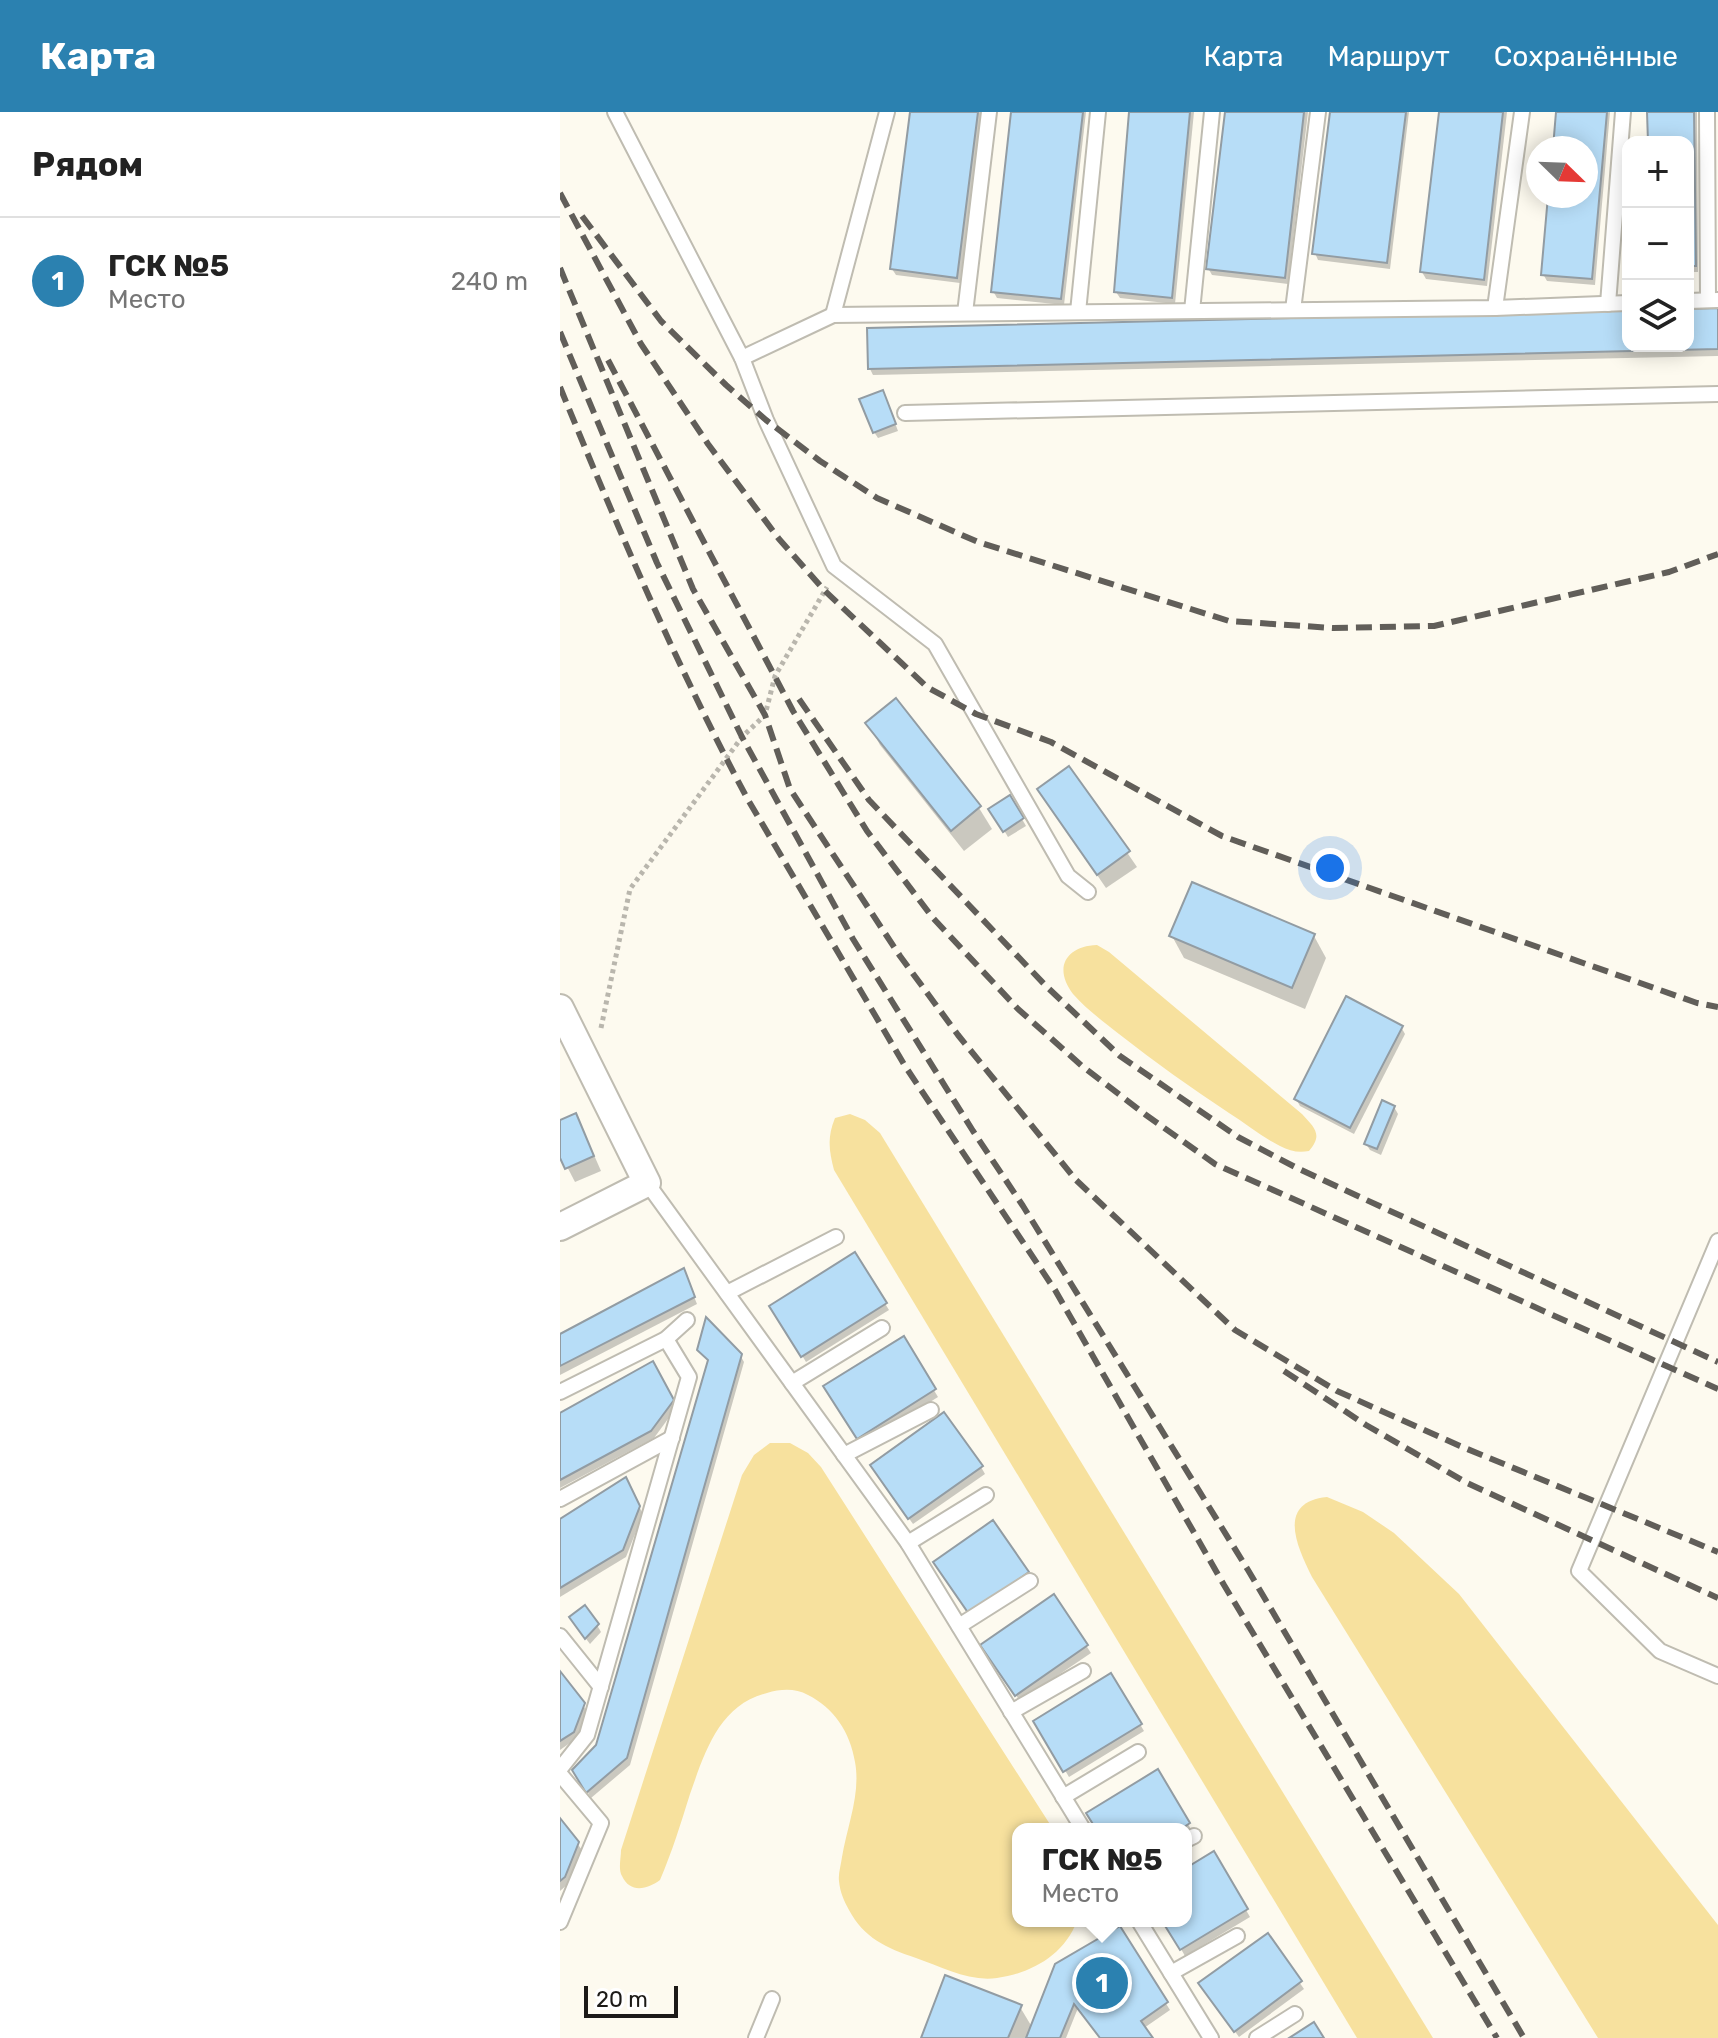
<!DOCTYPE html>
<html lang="ru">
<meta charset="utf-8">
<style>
:root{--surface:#fff;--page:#f6f6f6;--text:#222;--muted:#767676;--line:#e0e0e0;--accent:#2b81b0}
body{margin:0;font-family:Rubik,sans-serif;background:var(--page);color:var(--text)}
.controls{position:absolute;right:24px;top:24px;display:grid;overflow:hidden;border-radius:16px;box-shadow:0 4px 20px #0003}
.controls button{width:72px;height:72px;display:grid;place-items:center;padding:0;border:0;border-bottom:2px solid var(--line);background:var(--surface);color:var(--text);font:40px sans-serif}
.compass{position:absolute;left:966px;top:24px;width:72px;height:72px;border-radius:50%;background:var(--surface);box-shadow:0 4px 20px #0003;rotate:113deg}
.scale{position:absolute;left:24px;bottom:20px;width:94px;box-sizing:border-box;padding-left:8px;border:4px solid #1c1a17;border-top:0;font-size:22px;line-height:28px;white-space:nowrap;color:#1c1a17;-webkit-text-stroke:6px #fff;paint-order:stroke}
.you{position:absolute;left:770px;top:756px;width:28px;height:28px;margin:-20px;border:6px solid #fff;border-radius:50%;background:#1a73e8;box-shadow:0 0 0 12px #1a73e833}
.badge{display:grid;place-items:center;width:52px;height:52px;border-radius:50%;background:var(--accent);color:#fff;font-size:26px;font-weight:700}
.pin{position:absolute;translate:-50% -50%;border:4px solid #fff;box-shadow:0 2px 8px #0006}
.popup{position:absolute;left:452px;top:1711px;width:180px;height:104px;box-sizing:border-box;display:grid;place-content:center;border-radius:16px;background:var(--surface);filter:drop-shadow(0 2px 6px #0005);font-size:26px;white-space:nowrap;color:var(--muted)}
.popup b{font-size:30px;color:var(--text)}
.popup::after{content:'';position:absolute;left:50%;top:100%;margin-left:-16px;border:16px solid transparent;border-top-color:var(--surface)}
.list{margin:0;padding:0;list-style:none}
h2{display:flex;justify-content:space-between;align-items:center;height:104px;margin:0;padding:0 32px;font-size:34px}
h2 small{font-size:26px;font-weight:400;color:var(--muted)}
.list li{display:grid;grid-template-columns:52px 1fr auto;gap:24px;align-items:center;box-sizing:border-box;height:128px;padding:0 32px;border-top:2px solid var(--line)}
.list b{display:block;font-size:30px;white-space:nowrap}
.list p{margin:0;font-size:26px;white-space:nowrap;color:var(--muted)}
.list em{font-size:26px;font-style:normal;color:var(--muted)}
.icon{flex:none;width:44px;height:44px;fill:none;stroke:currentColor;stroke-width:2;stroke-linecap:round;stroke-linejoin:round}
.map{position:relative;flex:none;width:1158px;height:1926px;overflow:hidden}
header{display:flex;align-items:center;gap:48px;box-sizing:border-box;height:112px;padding:0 40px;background:var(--accent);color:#fff}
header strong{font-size:38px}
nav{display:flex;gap:44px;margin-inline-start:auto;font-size:28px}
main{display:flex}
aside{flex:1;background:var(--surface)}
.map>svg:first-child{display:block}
</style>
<header>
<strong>Карта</strong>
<nav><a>Карта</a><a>Маршрут</a><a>Сохранённые</a></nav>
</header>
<main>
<aside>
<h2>Рядом<small></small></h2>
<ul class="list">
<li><span class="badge">1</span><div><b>ГСК №5</b><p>Место</p></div><em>240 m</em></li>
</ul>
</aside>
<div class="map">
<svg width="1158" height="1926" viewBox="0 0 1158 1926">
<rect width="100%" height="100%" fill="#fdfaef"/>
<!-- green -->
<g fill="#f7e19e">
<path d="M537 833 549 840 742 1002C755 1016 763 1023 749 1039 738 1041 730 1039 720 1034 702 1025 685 1011 669 1001 631 976 595 950 559 922 544 910 526 897 513 882 493 856 506 834 537 833Z"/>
<path d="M290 1002 305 1008 320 1021 873 1926H797L274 1058C269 1039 267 1025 275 1006Z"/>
<path d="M210 1331H230L248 1341 261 1355 493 1717H458V1809H517C504 1843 472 1861 437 1866 409 1870 382 1855 356 1846 326 1836 304 1826 289 1798 284 1789 280 1780 279 1769 278 1762 281 1753 282 1745 287 1714 301 1682 295 1650 290 1620 274 1596 248 1583 235 1576 221 1577 207 1581 159 1593 145 1640 130 1682 121 1711 112 1740 100 1768 88 1777 70 1782 62 1764 58 1757 61 1746 61 1738L182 1363 194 1343Z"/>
<path d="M767 1385 803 1400 834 1421 899 1482 1158 1813V1926H1038L752 1465C737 1435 716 1390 767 1385Z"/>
</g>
<!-- shadow -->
<g fill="#0003">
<polygon points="352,0 422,0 400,171 336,163 332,157"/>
<polygon points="453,0 526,0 504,193 437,186 433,179"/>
<polygon points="571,0 634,0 615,192 560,186 556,180"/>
<polygon points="667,0 748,0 728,172 652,163 648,156"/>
<polygon points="772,0 849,0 830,157 758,148 755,141"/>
<polygon points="881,0 947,0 927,174 866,167 862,160"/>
<polygon points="998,0 1050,0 1035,173 987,169 983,162 990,84 1026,84 1026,36 995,36"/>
<polygon points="1089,0 1137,0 1138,160 1128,160 1128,30 1090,30"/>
<polygon points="1158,198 1158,244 313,263 310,257 1068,200 1068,234 1128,234 1128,199"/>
<polygon points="326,287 338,319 318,326 314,320"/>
<polygon points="335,589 419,696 432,717 404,739 320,633 308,611"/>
<polygon points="509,656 577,755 546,776 479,678"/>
<polygon points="450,686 466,714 448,725 431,697"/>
<polygon points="612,824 754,824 766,846 745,897 624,846"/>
<polygon points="841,915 845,922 794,1022 740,994 736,987"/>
<polygon points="834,995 838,1002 821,1043 810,1038 806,1032"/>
<polygon points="15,1004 23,1018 41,1059 15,1070 0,1041 0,1010"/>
<polygon points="294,1142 329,1198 246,1250 212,1194"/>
<polygon points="126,1165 137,1192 0,1263 0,1224"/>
<polygon points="343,1227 378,1285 302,1333 266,1274"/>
<polygon points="139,1238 180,1243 184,1250 70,1653 31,1686 15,1658 38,1634 149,1250"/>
<polygon points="92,1252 116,1296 94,1326 0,1376 0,1303"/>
<polygon points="421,1355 425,1362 353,1412 316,1360"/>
<polygon points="65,1368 83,1402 66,1445 0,1485 0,1410"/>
<polygon points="494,1485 531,1541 460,1589 426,1540"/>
<polygon points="15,1512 37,1513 41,1520 30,1532"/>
<polygon points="0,1562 27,1599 17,1626 0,1638"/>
<polygon points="551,1564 584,1619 509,1665 476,1610"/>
<polygon points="597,1660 632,1719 626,1723 626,1717 538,1717"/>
<polygon points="0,1709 22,1738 8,1772 0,1779"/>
<polygon points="654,1742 690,1805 625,1844 605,1809 626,1809 626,1758"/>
<polygon points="559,1817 610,1898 584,1916 590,1926 541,1926 518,1896 506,1926 363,1926 460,1895 472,1915"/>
<polygon points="707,1824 744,1877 679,1925 645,1878"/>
</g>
<!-- building -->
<g fill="#b7ddf7" stroke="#929ca3" stroke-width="2">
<polygon points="350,0 418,0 397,166 330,157"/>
<polygon points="451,0 523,0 501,187 431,180"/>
<polygon points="569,0 630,0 612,186 554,180"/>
<polygon points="665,0 744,0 725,166 646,157"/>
<polygon points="770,0 846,0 827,151 752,142"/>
<polygon points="879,0 943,0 924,168 860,160"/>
<polygon points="996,0 1047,0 1032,167 981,163 988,84 1026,84 1026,36 993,36"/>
<polygon points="1087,0 1134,0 1136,154 1128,154 1128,30 1088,30"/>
<polygon points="1158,196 1158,237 308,257 307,216 1068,198 1068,234 1128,234 1128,197"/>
<polygon points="323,278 336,312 313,321 299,287"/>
<polygon points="336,586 421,694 391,719 305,611"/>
<polygon points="509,654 570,739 537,763 477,677"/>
<polygon points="450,683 464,706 443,720 428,697"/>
<polygon points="632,770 755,822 732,876 609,824"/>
<polygon points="786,884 843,914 790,1016 734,987"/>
<polygon points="822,988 835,994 817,1037 804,1032"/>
<polygon points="16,1001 34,1044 5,1057 0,1046 0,1008"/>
<polygon points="295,1140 327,1191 241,1245 209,1194"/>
<polygon points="124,1156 135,1185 0,1254 0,1222"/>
<polygon points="146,1205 182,1242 67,1646 26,1681 12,1658 36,1633 148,1248 137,1238"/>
<polygon points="344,1224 376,1277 297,1327 263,1274"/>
<polygon points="93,1249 114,1288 91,1319 0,1368 0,1301"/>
<polygon points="384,1300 423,1354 348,1407 310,1353"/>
<polygon points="66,1365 80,1394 63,1438 0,1476 0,1407"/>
<polygon points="433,1408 469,1460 409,1502 373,1450"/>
<polygon points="494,1482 528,1533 455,1584 420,1533"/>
<polygon points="25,1493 39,1512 25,1527 9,1505"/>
<polygon points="0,1559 25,1591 14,1620 0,1629"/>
<polygon points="551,1561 582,1612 503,1660 473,1609"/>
<polygon points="598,1657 630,1711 621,1717 536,1717 526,1701"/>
<polygon points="0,1706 19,1730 5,1765 0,1769"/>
<polygon points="654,1739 688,1797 620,1838 602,1809 626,1809 626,1756"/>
<polygon points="560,1814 608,1890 581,1909 593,1926 540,1926 514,1892 500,1926 466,1926 495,1852"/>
<polygon points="708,1821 742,1869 674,1920 638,1871"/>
<polygon points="385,1863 462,1893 448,1926 361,1926"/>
<polygon points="754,1910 764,1926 729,1926"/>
</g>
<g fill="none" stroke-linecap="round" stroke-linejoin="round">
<defs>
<g id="lane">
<polyline points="55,0 182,246 206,308 274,454 375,532 508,764 528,780"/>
<polyline points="1147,0 1148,188"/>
<polyline points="1128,189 1158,188"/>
<polyline points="1048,192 1063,0"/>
<polyline points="935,196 962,0"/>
<polyline points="733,198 758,0"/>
<polyline points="632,199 652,0"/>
<polyline points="518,200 538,0"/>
<polyline points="405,201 429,0"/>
<polyline points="273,203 327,0"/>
<polyline points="182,246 273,203 935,196 1068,191"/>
<polyline points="345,301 1158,282"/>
<polyline points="87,1071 348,1431 523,1717"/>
<polyline points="1158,1129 1019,1459 1100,1539 1158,1564"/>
<polyline points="167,1181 276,1125"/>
<polyline points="232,1271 322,1216"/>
<polyline points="0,1280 106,1227 127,1208"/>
<polyline points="284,1343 371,1298"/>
<polyline points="0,1387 112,1326"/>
<polyline points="348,1431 426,1383"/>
<polyline points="399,1514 470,1469"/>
<polyline points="0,1524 41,1575"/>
<polyline points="451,1600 523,1559"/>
<polyline points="0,1657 27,1623 129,1265 106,1227"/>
<polyline points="0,1662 41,1711 0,1810"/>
<polyline points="503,1685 578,1640"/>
<polyline points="626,1728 634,1724"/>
<polyline points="579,1809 651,1926"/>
<polyline points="611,1861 677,1824"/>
<polyline points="196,1926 212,1887"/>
<polyline points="697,1926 735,1902"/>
</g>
<polyline id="street" points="0,896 87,1071 0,1115"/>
</defs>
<!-- lane casing -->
<use href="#lane" stroke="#bfbcb1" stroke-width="18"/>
<!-- street casing -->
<use href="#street" stroke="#bfbcb1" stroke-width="30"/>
<!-- path -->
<polyline stroke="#b9b6ad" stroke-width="5" stroke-dasharray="4 4" stroke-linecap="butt" points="41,916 70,777 182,625 205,603 215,564 267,475"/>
<!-- lane -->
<use href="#lane" stroke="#fff" stroke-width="14"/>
<!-- street -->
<use href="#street" stroke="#fff" stroke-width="26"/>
<!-- rail -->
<g stroke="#615e59" stroke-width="6" stroke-dasharray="16 8" stroke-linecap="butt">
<polyline points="0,81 81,232 148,332 219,427 265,479 367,575 416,602 491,630 662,724 1137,891 1158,895"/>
<polyline points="22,104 101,209 166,273 206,308 260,349 317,386 418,430 669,509 773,516 874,514 1109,460 1158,442"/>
<polyline points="0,156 133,477 205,603 230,677 340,844 398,923 516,1068 675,1218 777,1279 900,1334 1158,1440"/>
<polyline points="0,220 97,451 182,625 293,827 413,1019 463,1094 688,1458 964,1926"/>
<polyline points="48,248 233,599 307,719 373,806 458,897 522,954 586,1003 655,1052 1158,1277"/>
<path d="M0 275C57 414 116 553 187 686L345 954 495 1178 664 1473 937 1926"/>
<polyline points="239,587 309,688 486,874 560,944 678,1025 737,1056 1158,1250"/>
<polyline points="724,1259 806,1313 907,1371 1158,1486"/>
</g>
</g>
</svg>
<div class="controls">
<button>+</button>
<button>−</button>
<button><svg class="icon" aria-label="layers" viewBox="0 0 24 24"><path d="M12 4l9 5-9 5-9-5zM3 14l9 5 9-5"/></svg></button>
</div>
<svg class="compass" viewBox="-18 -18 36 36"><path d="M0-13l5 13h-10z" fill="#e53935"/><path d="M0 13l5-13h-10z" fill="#767676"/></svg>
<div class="scale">20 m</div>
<div class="you"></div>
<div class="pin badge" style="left:542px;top:1871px">1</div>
<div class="popup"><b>ГСК №5</b>Место</div>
</div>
</main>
